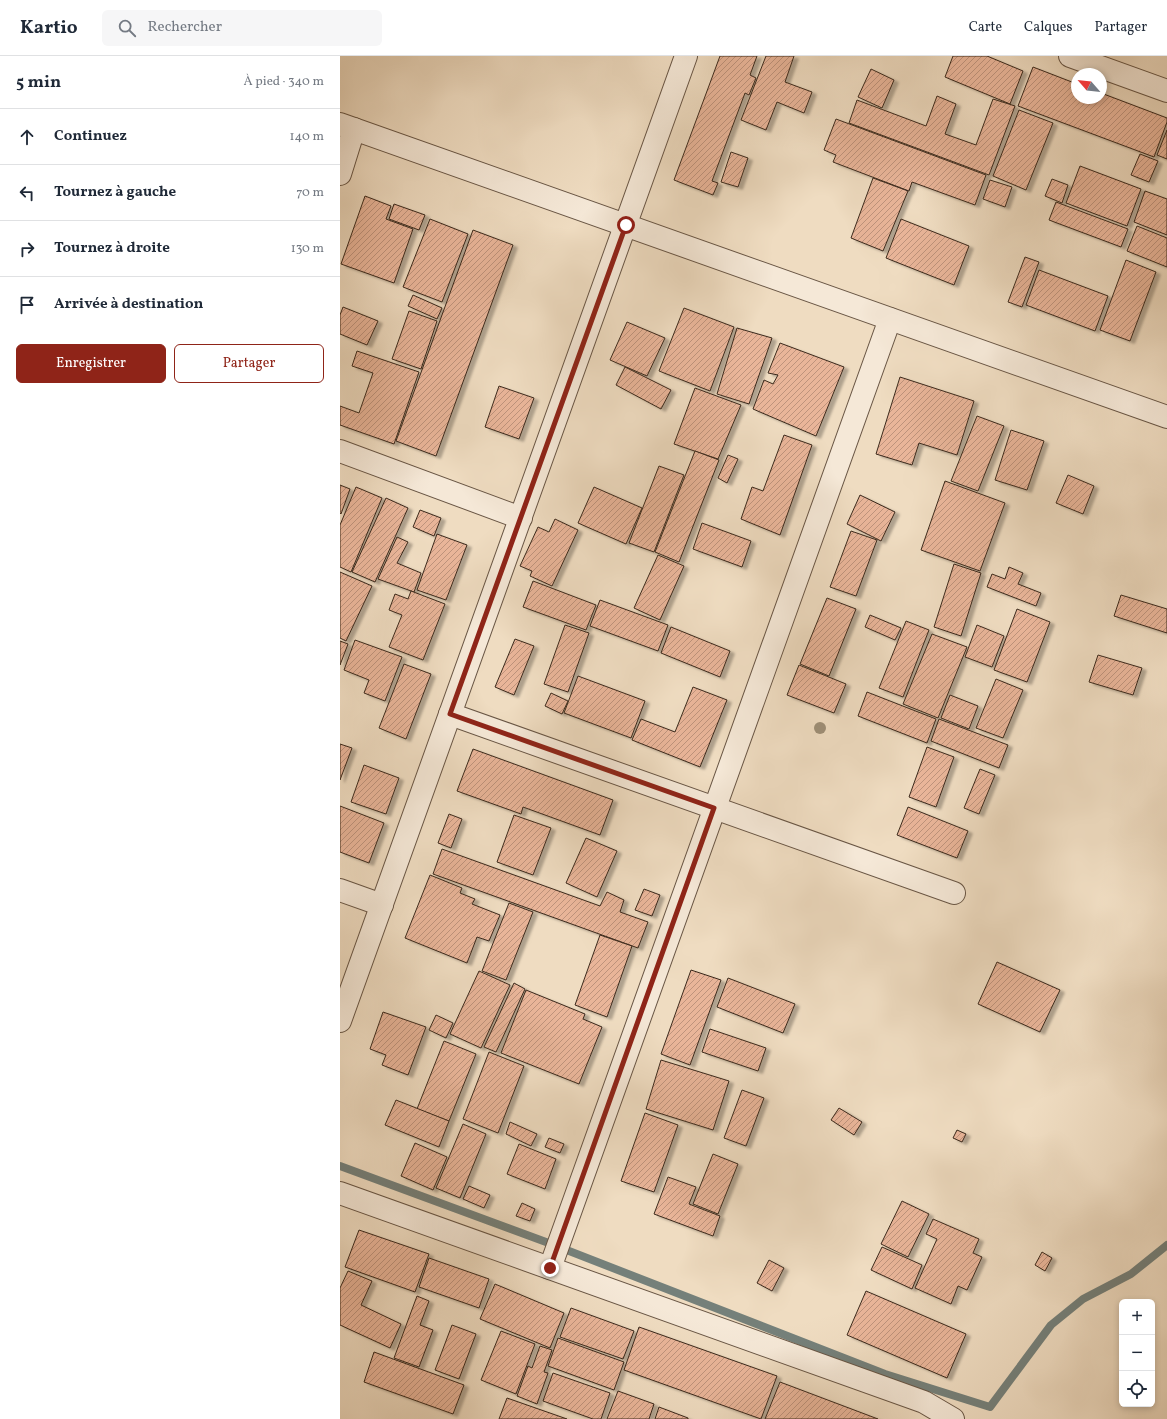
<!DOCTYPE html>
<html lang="fr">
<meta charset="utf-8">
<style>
:root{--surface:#fff;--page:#f6f6f7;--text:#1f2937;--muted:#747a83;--line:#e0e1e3;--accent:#8f2418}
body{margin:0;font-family:Vollkorn,serif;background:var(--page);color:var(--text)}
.controls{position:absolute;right:12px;bottom:12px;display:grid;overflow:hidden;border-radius:6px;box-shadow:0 2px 6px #0003}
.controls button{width:36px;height:36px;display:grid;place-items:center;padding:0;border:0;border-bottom:1px solid var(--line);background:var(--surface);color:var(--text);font:20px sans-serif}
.compass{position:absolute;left:731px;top:12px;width:36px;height:36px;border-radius:50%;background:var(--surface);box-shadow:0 2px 6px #0003;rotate:298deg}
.stop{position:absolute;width:12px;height:12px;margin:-9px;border:3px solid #8f2418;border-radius:50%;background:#fff}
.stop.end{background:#8f2418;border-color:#fff;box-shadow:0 1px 4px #0008}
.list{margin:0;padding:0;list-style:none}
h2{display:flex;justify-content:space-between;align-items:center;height:52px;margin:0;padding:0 16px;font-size:17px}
h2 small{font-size:13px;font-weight:400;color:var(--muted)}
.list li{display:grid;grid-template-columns:26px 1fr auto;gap:12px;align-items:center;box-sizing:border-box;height:56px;padding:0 16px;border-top:1px solid var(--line)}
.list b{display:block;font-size:15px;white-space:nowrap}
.list em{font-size:13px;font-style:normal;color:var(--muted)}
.actions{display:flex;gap:8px;padding:12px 16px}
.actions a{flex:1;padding:9px 0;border:1px solid var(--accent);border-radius:6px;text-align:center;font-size:14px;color:var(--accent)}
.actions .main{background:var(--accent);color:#fff}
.icon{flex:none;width:22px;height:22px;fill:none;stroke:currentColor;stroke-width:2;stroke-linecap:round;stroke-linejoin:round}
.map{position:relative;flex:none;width:827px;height:1363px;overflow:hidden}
header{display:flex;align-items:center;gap:24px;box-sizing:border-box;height:56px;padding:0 20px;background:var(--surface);border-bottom:1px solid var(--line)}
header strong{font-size:19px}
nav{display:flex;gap:22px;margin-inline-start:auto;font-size:14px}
.search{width:280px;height:36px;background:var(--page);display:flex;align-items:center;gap:10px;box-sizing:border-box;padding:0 14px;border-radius:6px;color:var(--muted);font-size:15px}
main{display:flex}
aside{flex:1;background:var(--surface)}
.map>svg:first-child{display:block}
</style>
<header>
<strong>Kartio</strong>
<div class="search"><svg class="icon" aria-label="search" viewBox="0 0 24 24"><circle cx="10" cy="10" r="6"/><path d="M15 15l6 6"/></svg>Rechercher</div>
<nav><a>Carte</a><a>Calques</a><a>Partager</a></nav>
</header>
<main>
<aside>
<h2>5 min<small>À pied · 340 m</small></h2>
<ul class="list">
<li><svg class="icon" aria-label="ahead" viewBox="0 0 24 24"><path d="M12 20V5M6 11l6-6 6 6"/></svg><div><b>Continuez</b></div><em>140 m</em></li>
<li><svg class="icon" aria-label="left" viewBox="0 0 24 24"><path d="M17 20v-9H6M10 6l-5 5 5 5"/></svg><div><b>Tournez à gauche</b></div><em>70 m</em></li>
<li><svg class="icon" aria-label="right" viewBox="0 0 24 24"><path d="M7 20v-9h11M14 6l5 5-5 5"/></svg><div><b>Tournez à droite</b></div><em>130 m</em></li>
<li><svg class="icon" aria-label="arrive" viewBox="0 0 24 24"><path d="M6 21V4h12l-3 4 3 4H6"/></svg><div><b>Arrivée à destination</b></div></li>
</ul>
<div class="actions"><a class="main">Enregistrer</a><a>Partager</a></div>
</aside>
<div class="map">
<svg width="827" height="1363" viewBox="0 0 827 1363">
<defs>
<pattern id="building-hatch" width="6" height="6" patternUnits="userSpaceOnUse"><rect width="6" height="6" fill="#e9b599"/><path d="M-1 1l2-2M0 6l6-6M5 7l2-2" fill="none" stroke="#be937c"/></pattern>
<filter id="shadow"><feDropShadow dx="4.5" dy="2.5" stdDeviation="1" flood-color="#0004"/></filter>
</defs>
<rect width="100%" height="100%" fill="#efdcc1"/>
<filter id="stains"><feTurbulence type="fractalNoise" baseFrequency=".005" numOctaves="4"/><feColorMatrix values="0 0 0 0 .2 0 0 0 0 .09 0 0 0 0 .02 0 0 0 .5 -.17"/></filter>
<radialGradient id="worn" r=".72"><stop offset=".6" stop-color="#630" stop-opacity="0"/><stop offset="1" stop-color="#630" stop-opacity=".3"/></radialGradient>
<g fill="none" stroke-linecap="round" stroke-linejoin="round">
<!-- stream -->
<polyline stroke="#75807a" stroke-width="8" points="0,1110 206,1186 545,1318 650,1351 711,1269 743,1243 791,1218 827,1189"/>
</g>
<!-- building -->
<g fill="url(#building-hatch)" stroke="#3c2a1c" filter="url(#shadow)">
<polygon points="380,0 417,0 410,19 416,22 409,39 405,37 372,125 378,127 373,139 334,124"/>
<polygon points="426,0 454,0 445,26 472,36 464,57 437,46 426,74 401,64"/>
<polygon points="613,0 647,0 683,15 670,48 605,21"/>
<polygon points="693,11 737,28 737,42 761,42 761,37 827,62 827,66 814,101 678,50"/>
<polygon points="531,13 554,24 542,52 518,41"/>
<polygon points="597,40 616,48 605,78 636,89 653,43 675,50 649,119 509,67 517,44 586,70"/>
<polygon points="679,54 713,67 686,134 653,120"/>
<polygon points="496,63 646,119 635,149 572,126 569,135 493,106 496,99 484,94"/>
<polygon points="827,74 827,103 817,99"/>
<polygon points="391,96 408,102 398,131 381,126"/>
<polygon points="800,98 818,105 809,126 791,119"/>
<polygon points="740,110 801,133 787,170 726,147"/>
<polygon points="533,122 568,135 543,195 511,182"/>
<polygon points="712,123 728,129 722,147 705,140"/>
<polygon points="650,124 672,131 665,151 643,143"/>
<polygon points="805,135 827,143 827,179 794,166"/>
<polygon points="25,140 51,150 46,163 73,173 54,227 1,208"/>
<polygon points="716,146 788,173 781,191 709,164"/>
<polygon points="54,148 85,159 79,174 49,163"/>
<polygon points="90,163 128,178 102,246 63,231"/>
<polygon points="561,163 629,190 614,229 546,202"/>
<polygon points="797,170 827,182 827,211 787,195"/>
<polygon points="133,174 173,189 96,400 56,385"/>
<polygon points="685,201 699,206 682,251 668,246"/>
<polygon points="786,204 816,216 790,285 760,274"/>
<polygon points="699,214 768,240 755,275 686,249"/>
<polygon points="73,239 102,252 97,263 68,250"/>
<polygon points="3,251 38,265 27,289 0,278 0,259"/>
<polygon points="344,252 394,271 370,335 319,315"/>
<polygon points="69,255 97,265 81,313 52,303"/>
<polygon points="287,266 325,282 307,320 270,304"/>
<polygon points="397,272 432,282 409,348 377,338"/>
<polygon points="440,287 504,311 476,380 413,353 424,324 433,328 438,319 428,317"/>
<polygon points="17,295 79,316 54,388 0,369 0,350 19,357 33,317 12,310"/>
<polygon points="285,311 331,334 321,353 276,329"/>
<polygon points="560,321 634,345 617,399 579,387 572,409 536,398"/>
<polygon points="159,330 194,342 179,383 145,371"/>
<polygon points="355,332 401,349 378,403 334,388"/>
<polygon points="637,360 664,370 638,435 611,425"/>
<polygon points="671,374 704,385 687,434 655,424"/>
<polygon points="444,379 472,389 440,479 401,463 412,431 423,435"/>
<polygon points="355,395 379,404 339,506 315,496"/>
<polygon points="388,399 398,403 387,427 378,422"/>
<polygon points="319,410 344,419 314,496 289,487"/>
<polygon points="728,419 754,430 743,458 716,447"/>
<polygon points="605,425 665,447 640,515 581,494"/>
<polygon points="0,429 10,433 1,458 0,457"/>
<polygon points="16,431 42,442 11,516 0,511 0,469"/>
<polygon points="254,431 302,452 286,488 238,467"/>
<polygon points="520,439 555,456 541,485 507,468"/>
<polygon points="46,442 68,452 35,526 12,516"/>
<polygon points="80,454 101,462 94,480 73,471"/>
<polygon points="215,463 238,474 212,530 190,520 192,515 180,510 198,471 209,476"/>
<polygon points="362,467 411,485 402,511 353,493"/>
<polygon points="511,475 537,484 516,540 490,531"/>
<polygon points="97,478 127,489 106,544 77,534"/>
<polygon points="57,481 68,486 57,507 81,517 74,536 38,523"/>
<polygon points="318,499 344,510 320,564 294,552"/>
<polygon points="614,508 641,517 621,580 594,571"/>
<polygon points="669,511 683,517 678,528 701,537 696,550 647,531 652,518 665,523"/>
<polygon points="0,516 32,530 6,585 0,582"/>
<polygon points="193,525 256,549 246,574 183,551"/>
<polygon points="71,535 105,548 83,604 49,591 62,559 49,554 55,538 68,543"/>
<polygon points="781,539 827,553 827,577 774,560"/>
<polygon points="487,542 516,553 489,620 460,608"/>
<polygon points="260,544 328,569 318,595 250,570"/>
<polygon points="677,553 710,566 687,626 654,614"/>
<polygon points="530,559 561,572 555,584 525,571"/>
<polygon points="566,565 589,574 563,641 539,632"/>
<polygon points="225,569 249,577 228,636 204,628"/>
<polygon points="637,569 664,580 652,611 625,601"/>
<polygon points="331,571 390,595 380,621 321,597"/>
<polygon points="592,578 627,591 598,662 563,648"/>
<polygon points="175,583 194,590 174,639 155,631"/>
<polygon points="15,584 62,601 45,645 24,637 29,624 4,614"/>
<polygon points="0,585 8,588 0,609"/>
<polygon points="758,599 802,612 793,639 749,626"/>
<polygon points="64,608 91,618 66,683 39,672"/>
<polygon points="459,609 506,628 494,657 447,639"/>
<polygon points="238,620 305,645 291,682 224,657"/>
<polygon points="656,623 683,634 663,682 636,672"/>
<polygon points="353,631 387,644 360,711 292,684 301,663 335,676"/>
<polygon points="527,636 596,663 587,687 518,660"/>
<polygon points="211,637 228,645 222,658 205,650"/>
<polygon points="610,639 638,650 629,673 601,662"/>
<polygon points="599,663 668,689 659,712 591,685"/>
<polygon points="0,688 12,692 0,724"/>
<polygon points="587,691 614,701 596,751 569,741"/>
<polygon points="133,693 273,744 260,779 183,751 181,758 117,735"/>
<polygon points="24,709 59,722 46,758 11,746"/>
<polygon points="640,713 655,719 639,758 624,752"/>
<polygon points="0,750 44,767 29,807 0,796"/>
<polygon points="568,751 628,775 617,802 557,779"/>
<polygon points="109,758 122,763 111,792 98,787"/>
<polygon points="174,759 211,772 193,819 157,806"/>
<polygon points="246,782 277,795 257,841 226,827"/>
<polygon points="102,793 260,850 267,836 284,844 280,856 308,866 298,892 93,818"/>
<polygon points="90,819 122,832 120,837 135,843 132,848 160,859 149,885 137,881 127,907 65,882"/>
<polygon points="304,833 320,839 312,860 295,854"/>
<polygon points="169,847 193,856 166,924 142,915"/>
<polygon points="260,879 292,890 267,961 235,949"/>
<polygon points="657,906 720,934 700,976 638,948"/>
<polygon points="351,914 381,924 350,1009 321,998"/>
<polygon points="139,915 170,929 141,992 110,978"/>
<polygon points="388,922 455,948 443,977 377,951"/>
<polygon points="174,927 185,933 156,996 144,991"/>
<polygon points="186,934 245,958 243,963 262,971 239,1028 161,997"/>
<polygon points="43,956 86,971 68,1019 42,1009 46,999 30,993"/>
<polygon points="96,959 113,967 106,982 89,974"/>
<polygon points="370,973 426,992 418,1015 362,996"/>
<polygon points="104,985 136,998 109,1065 77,1053"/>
<polygon points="149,996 184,1010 158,1077 123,1063"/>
<polygon points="321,1004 389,1025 373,1074 306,1053"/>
<polygon points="402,1034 424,1042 406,1090 384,1082"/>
<polygon points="56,1044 109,1065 99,1091 45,1069"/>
<polygon points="499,1052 522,1066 514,1079 491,1064"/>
<polygon points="305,1057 338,1069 314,1136 281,1125"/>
<polygon points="170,1066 197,1078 191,1090 166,1078"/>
<polygon points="123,1068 146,1078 120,1142 96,1132"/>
<polygon points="617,1074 626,1078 622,1086 613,1082"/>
<polygon points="209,1082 224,1088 220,1097 205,1091"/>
<polygon points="75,1087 107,1101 93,1134 61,1120"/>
<polygon points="179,1088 216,1103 205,1133 167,1118"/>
<polygon points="373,1098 398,1108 378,1158 353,1148"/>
<polygon points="328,1121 356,1131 349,1148 380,1160 373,1180 314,1158"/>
<polygon points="129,1130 150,1139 144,1152 123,1143"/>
<polygon points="562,1145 589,1158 568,1201 541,1188"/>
<polygon points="182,1147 195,1153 190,1165 176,1160"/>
<polygon points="593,1163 639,1183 633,1197 642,1201 627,1234 618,1230 611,1248 575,1232 597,1183 586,1178"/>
<polygon points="19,1174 89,1198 75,1236 5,1211"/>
<polygon points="542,1191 582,1209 572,1233 531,1214"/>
<polygon points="702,1196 712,1202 705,1215 695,1209"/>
<polygon points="89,1202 149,1223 139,1252 79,1231"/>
<polygon points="429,1204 444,1212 432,1235 417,1227"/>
<polygon points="8,1215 32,1225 21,1249 61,1268 50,1292 0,1269 0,1232"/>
<polygon points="155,1228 224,1257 210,1292 140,1263"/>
<polygon points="526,1235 626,1278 607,1322 507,1279"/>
<polygon points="77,1240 89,1245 80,1269 93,1274 79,1311 54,1302"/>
<polygon points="231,1252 294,1275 283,1303 220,1281"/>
<polygon points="112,1269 136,1278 119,1323 95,1314"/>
<polygon points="299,1271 437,1320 421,1363 284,1314"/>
<polygon points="161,1275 195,1288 176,1338 141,1324"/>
<polygon points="218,1282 284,1306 274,1334 208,1310"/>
<polygon points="200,1290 212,1294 204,1316 208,1317 197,1348 177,1340 188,1310 192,1312"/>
<polygon points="34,1296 124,1329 113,1358 24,1326"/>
<polygon points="213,1317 270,1337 261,1363 253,1363 203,1345"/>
<polygon points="440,1326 538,1363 425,1363"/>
<polygon points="278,1335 314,1348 309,1363 267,1363"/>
<polygon points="167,1342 227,1363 159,1363"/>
<polygon points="319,1351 348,1362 348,1363 315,1363"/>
</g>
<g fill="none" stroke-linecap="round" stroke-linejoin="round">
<defs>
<g id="minor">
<polyline points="730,0 827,35"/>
<polyline points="0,68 827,361"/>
<polyline points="0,118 14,73"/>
<polyline points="0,395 181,462"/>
<polyline points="110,658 614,837"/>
<polyline points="0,834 42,849"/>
<polyline points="0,965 346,0"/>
<polyline points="0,1137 584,1346 613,1363"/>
<polyline points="210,1212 550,263"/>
</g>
</defs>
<!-- minor casing -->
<use href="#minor" stroke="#695645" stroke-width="24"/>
<!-- minor -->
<use href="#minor" stroke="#f5e8d7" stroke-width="22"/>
</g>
<!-- trees -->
<circle fill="#9e8f77" cx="480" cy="672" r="6"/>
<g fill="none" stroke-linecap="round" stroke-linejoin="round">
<!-- route -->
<polyline stroke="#8f2418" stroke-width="5" points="210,1212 374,752 110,658 286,169"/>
</g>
<rect width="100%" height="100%" filter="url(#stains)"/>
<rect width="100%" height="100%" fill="url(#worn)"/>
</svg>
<div class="controls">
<button>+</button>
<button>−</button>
<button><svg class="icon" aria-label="locate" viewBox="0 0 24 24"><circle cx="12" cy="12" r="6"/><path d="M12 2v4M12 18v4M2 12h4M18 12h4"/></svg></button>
</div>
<svg class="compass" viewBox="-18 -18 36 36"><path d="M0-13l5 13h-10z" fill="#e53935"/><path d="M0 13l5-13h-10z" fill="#747a83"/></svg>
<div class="stop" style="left:286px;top:169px"></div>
<div class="stop end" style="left:210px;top:1212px"></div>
</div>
</main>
